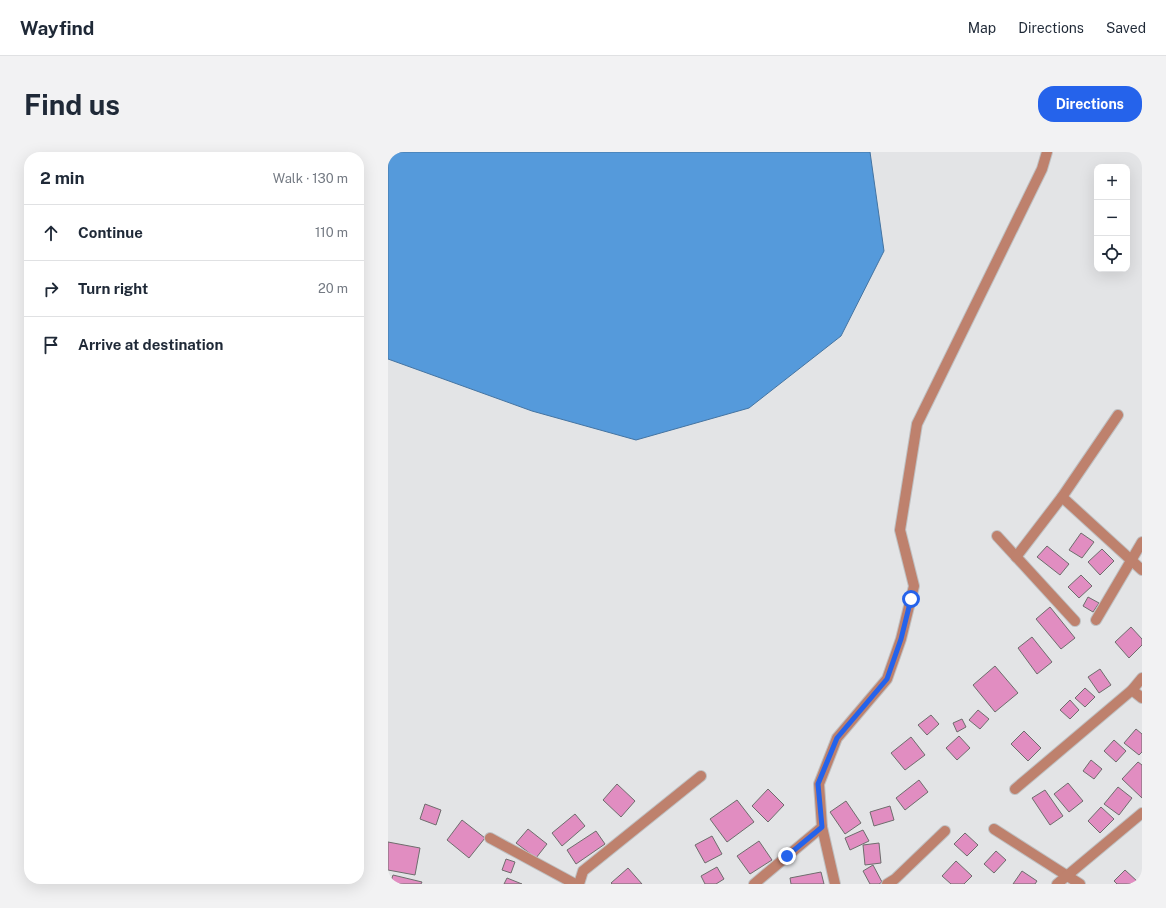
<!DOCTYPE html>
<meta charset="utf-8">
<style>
:root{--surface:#fff;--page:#f2f2f3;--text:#1f2937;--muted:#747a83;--line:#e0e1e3;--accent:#2563eb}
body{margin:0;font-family:"Public Sans",sans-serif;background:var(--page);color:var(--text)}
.controls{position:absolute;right:12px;top:12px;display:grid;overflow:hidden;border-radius:8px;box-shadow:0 4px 16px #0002}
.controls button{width:36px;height:36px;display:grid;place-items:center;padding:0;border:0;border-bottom:1px solid var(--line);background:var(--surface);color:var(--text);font:20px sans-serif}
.stop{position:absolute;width:12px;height:12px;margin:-9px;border:3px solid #2563eb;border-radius:50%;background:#fff}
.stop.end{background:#2563eb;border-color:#fff;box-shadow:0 1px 4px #0008}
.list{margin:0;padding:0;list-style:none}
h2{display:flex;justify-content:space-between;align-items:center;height:52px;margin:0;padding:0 16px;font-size:17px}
h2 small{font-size:13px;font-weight:400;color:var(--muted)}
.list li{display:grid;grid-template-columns:26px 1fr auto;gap:12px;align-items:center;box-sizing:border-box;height:56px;padding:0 16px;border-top:1px solid var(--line)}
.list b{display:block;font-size:15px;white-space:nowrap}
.list em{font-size:13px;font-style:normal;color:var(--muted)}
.icon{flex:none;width:22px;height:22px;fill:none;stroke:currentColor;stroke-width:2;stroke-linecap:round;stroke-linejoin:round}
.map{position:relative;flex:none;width:754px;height:732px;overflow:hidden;border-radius:16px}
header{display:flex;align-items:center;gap:24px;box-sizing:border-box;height:56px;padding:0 20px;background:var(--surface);border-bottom:1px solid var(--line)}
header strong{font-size:19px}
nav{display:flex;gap:22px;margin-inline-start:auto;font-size:14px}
.intro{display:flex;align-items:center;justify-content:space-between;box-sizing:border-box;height:96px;padding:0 24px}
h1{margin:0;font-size:28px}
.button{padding:10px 18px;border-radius:16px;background:var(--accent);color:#fff;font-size:14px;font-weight:700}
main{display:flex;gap:24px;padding:0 24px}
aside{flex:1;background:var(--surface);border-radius:16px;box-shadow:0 4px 16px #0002}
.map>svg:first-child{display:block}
</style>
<header>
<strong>Wayfind</strong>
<nav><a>Map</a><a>Directions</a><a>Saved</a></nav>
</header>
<div class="intro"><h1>Find us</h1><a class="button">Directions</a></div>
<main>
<aside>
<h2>2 min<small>Walk · 130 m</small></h2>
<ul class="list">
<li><svg class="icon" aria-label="ahead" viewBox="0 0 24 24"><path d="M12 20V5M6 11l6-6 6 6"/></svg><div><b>Continue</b></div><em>110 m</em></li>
<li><svg class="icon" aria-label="right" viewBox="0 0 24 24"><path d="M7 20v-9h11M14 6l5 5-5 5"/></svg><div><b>Turn right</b></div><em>20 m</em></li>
<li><svg class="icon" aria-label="arrive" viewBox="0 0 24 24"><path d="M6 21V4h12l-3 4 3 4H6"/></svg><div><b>Arrive at destination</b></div></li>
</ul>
</aside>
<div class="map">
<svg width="754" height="732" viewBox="0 0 754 732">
<rect width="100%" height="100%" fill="#e3e4e6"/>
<!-- water -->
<polygon fill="#559adb" stroke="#4474a2" points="0,0 482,0 496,99 453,184 361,256 248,288 144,259 0,207"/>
<!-- building -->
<g fill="#e18dc1" stroke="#6e6d6d">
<polygon points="693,381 706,390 694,406 681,398"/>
<polygon points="659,394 681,412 672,423 649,405"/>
<polygon points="714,397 726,409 712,423 700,410"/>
<polygon points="693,423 704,434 691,446 680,435"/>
<polygon points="700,445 711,451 705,460 695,454"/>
<polygon points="662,455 687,486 673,497 648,467"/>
<polygon points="743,475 754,487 754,493 741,506 727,490"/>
<polygon points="644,485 664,510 649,522 630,496"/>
<polygon points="607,514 630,541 607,560 585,533"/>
<polygon points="712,517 723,533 711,541 700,525"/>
<polygon points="697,536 707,545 697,555 687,546"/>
<polygon points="682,548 691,558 682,567 672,558"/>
<polygon points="590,558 601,567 592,577 581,568"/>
<polygon points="543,563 551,572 539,583 530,573"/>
<polygon points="574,567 578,575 569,580 565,571"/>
<polygon points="748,577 754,582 754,600 751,603 736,591"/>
<polygon points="636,579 653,596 640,609 623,592"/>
<polygon points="571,584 582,596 569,608 558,596"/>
<polygon points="523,585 537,603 517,618 503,601"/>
<polygon points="726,588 738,599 728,610 716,599"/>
<polygon points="703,608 714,617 706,627 695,619"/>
<polygon points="750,610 754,613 754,646 734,627"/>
<polygon points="531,628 540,640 517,658 508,646"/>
<polygon points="680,631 695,649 681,660 666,642"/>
<polygon points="229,632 247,649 233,665 215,648"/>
<polygon points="730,635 744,646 731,663 716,652"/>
<polygon points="380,637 396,653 380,670 364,654"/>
<polygon points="657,638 675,664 662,673 644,646"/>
<polygon points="349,648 366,670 339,690 322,667"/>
<polygon points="458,649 473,671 457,682 442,660"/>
<polygon points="37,652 53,658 48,673 32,667"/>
<polygon points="502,654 506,668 486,674 482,660"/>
<polygon points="713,655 726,667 712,681 700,669"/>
<polygon points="187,662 197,674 174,694 164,681"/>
<polygon points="74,668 97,686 81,706 59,688"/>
<polygon points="140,677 159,692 148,706 128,691"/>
<polygon points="475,678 481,689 462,698 457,686"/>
<polygon points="208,679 217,692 188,712 179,698"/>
<polygon points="577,681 590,693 579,704 566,692"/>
<polygon points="324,684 334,702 317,711 307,693"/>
<polygon points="371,689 384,708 362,722 349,704"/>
<polygon points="0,690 32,696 27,723 0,718"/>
<polygon points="491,691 493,711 477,713 475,693"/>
<polygon points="608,699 618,708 606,721 596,712"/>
<polygon points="118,707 127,710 123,721 114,718"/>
<polygon points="568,709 584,724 576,732 563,732 554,724"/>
<polygon points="485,713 494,730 491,732 482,732 475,719"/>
<polygon points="329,715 336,727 328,732 317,732 313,724"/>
<polygon points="240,716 254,732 224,732 223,731"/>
<polygon points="737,718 750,730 748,732 729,732 726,729"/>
<polygon points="634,719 649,729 647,732 625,732"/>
<polygon points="433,720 436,732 403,732 402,726"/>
<polygon points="5,723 34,730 33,732 2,732"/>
<polygon points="119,726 134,732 116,732"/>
</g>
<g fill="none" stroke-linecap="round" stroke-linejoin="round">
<defs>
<g id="street">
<polyline points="674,345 754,418"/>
<polyline points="609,384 687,469"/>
<polyline points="628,405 674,345 730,263"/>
<polyline points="708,468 754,390"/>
<polyline points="744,538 754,546"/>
<polyline points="627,637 744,538 754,526"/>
<polyline points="606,677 692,732"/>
<polyline points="102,686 187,732"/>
<polyline points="191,732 195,719 313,624"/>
<polyline points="366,732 434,675"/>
<polyline points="447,732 434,675 431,632 449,586 499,527 513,487 526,434 512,378 529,272 654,17 659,0"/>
<polyline points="499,732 507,727 557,679"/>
<polyline points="669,732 754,661"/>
</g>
</defs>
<!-- street casing -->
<use href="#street" stroke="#bfc0c2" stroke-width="12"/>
<!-- street -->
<use href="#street" stroke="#be816d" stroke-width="10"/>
</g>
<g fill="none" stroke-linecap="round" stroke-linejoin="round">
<!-- route -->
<polyline stroke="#2563eb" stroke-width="5" points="399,704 434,675 430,632 449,586 499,527 513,487 523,447"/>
</g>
</svg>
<div class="controls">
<button>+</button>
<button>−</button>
<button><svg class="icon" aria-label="locate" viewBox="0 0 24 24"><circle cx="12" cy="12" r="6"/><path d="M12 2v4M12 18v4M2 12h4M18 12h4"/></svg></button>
</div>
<div class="stop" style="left:523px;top:447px"></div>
<div class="stop end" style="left:399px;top:704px"></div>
</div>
</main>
